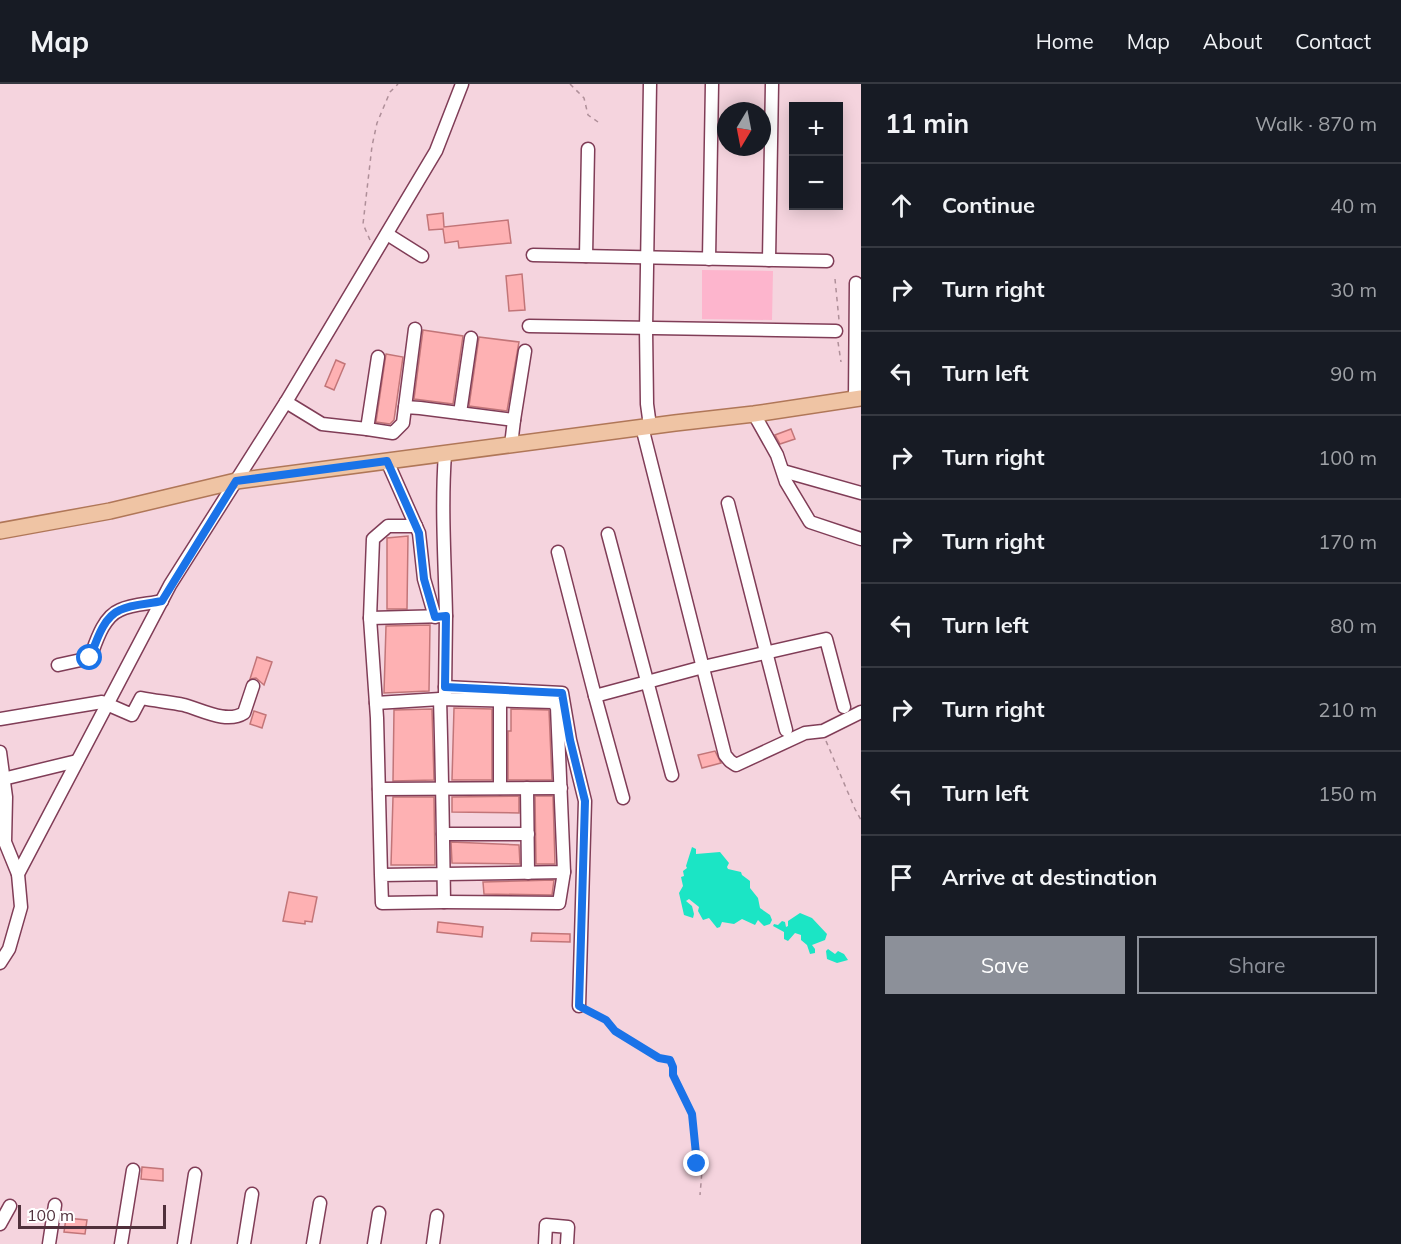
<!DOCTYPE html>
<meta charset="utf-8">
<style>
:root{--surface:#171b24;--page:#20242c;--text:#f1f3f6;--muted:#9ea1a6;--line:#363941;--accent:#8c9099}
body{margin:0;font-family:Mulish,sans-serif;background:var(--page);color:var(--text)}
.controls{position:absolute;right:18px;top:18px;display:grid;overflow:hidden;border-radius:0px;box-shadow:0 3px 15px #0003}
.controls button{width:54px;height:54px;display:grid;place-items:center;padding:0;border:0;border-bottom:2px solid var(--line);background:var(--surface);color:var(--text);font:30px sans-serif}
.compass{position:absolute;left:717px;top:18px;width:54px;height:54px;border-radius:50%;background:var(--surface);box-shadow:0 3px 15px #0003;rotate:190deg}
.scale{position:absolute;left:18px;bottom:15px;width:148px;box-sizing:border-box;padding-left:6px;border:3px solid #50303b;border-top:0;font-size:16px;line-height:21px;white-space:nowrap;color:#50303b;-webkit-text-stroke:4px #fff;paint-order:stroke}
.stop{position:absolute;width:18px;height:18px;margin:-14px;border:4px solid #1a73e8;border-radius:50%;background:#fff}
.stop.end{background:#1a73e8;border-color:#fff;box-shadow:0 2px 6px #0008}
.list{margin:0;padding:0;list-style:none}
h2{display:flex;justify-content:space-between;align-items:center;height:78px;margin:0;padding:0 24px;font-size:26px}
h2 small{font-size:20px;font-weight:400;color:var(--muted)}
.list li{display:grid;grid-template-columns:39px 1fr auto;gap:18px;align-items:center;box-sizing:border-box;height:84px;padding:0 24px;border-top:2px solid var(--line)}
.list b{display:block;font-size:22px;white-space:nowrap}
.list em{font-size:20px;font-style:normal;color:var(--muted)}
.actions{display:flex;gap:12px;padding:18px 24px}
.actions a{flex:1;padding:14px 0;border:2px solid var(--accent);border-radius:0px;text-align:center;font-size:21px;color:var(--accent)}
.actions .main{background:var(--accent);color:#fff}
.icon{flex:none;width:33px;height:33px;fill:none;stroke:currentColor;stroke-width:2;stroke-linecap:round;stroke-linejoin:round}
.map{position:relative;flex:none;width:861px;height:1160px;overflow:hidden}
header{display:flex;align-items:center;gap:36px;box-sizing:border-box;height:84px;padding:0 30px;background:var(--surface);border-bottom:2px solid var(--line)}
header strong{font-size:28px}
nav{display:flex;gap:33px;margin-inline-start:auto;font-size:21px}
main{display:flex}
aside{flex:1;background:var(--surface)}
.map>svg:first-child{display:block}
</style>
<header>
<strong>Map</strong>
<nav><a>Home</a><a>Map</a><a>About</a><a>Contact</a></nav>
</header>
<main>
<div class="map">
<svg width="861" height="1160" viewBox="0 0 861 1160">
<rect width="100%" height="100%" fill="#f5d4de"/>
<!-- green -->
<polygon fill="#fdb5cd" points="702,186 773,187 772,236 702,235"/>
<!-- water -->
<g fill="#1be5c5">
<polygon points="692,763 696,765 696,770 720,768 729,779 727,783 728,785 741,788 742,791 750,797 750,804 758,814 760,824 770,831 772,836 770,840 764,842 758,836 755,841 742,835 734,840 722,838 720,843 717,844 709,834 703,836 698,827 699,823 689,815 686,817 692,822 694,830 693,834 684,831 679,809 683,802 681,793 684,792 683,787 687,784 686,782"/>
<polygon points="800,829 812,834 827,850 825,856 812,861 815,865 815,869 810,870 807,861 801,856 801,851 795,849 788,857 784,855 784,848 773,842 774,840 778,841 782,837 785,838 786,843 788,842 788,837"/>
<polygon points="828,865 835,870 838,867 844,870 848,876 837,879 827,875 826,867"/>
</g>
<!-- building -->
<g fill="#feb1b3" stroke="#c27578" stroke-width="1.5">
<polygon points="443,129 444,143 508,136 511,159 459,164 458,157 445,159 443,145 429,146 427,131"/>
<polygon points="522,190 525,226 509,227 506,192"/>
<polygon points="423,246 463,252 453,320 414,315"/>
<polygon points="479,253 519,258 507,327 469,322"/>
<polygon points="386,270 403,273 394,336 390,340 376,338"/>
<polygon points="336,276 345,280 334,306 325,302"/>
<polygon points="791,345 795,355 780,360 775,351"/>
<polygon points="408,452 407,525 387,525 387,454"/>
<polygon points="430,541 429,607 384,609 386,542"/>
<polygon points="257,573 272,578 264,601 256,594 250,595"/>
<polygon points="454,624 492,625 492,696 452,696"/>
<polygon points="432,625 434,696 393,697 394,626"/>
<polygon points="511,625 549,626 552,696 508,696 508,647 511,647"/>
<polygon points="254,627 266,631 262,644 250,640"/>
<polygon points="715,667 721,679 702,684 698,671"/>
<polygon points="519,712 519,729 452,728 452,713"/>
<polygon points="535,712 553,712 555,780 536,780"/>
<polygon points="393,713 434,713 435,781 391,781"/>
<polygon points="451,758 519,761 520,780 452,779"/>
<polygon points="554,796 552,811 484,810 483,798"/>
<polygon points="289,808 317,813 312,838 305,837 305,840 283,837"/>
<polygon points="438,838 483,843 482,853 437,848"/>
<polygon points="532,849 570,850 570,858 531,857"/>
<polygon points="142,1083 163,1085 163,1097 141,1095"/>
<polygon points="66,1134 87,1136 85,1150 64,1148"/>
</g>
<g fill="none" stroke-linecap="round" stroke-linejoin="round">
<defs>
<g id="minor">
<polyline points="650,0 646,245 647,320 650,342"/>
<polyline points="387,150 422,172"/>
<polyline points="533,171 827,177"/>
<polyline points="586,172 588,65"/>
<polyline points="709,175 712,0"/>
<polyline points="769,176 772,0"/>
<polyline points="529,242 836,247"/>
<polyline points="855,314 856,199"/>
<polyline points="286,318 322,340 367,345 378,273"/>
<polyline points="405,323 415,245"/>
<polyline points="460,329 471,254"/>
<polyline points="754,330 777,371 786,398 810,438 861,455"/>
<polyline points="514,336 525,267"/>
<polyline points="642,343 725,671 730,677 736,681 805,649 823,647 861,628"/>
<polyline points="367,345 393,349 403,339 405,323 420,324 514,336 511,361"/>
<polyline points="387,377 419,449 424,495 435,533"/>
<polyline points="783,387 861,409"/>
<polyline points="728,419 786,646"/>
<polyline points="608,450 672,691"/>
<polyline points="558,468 595,612 703,583 826,555 844,623"/>
<path d="M370 534 446 532C445 478 441 424 445 370"/>
<path d="M58 581 90 574C96 558 103 533 120 526 132 520 149 520 162 517"/>
<polyline points="445,603 562,609 570,656 585,717 579,922"/>
<polyline points="445,609 446,532"/>
<polyline points="595,612 623,714"/>
<polyline points="500,616 500,704"/>
<polyline points="376,619 440,615"/>
<path d="M0 635 102 618 132 631 141 614C155 617 170 618 184 621 202 626 227 640 244 629L253 602"/>
<polyline points="0,668 6,713 5,758 18,790"/>
<polyline points="3,695 77,677"/>
<polyline points="527,704 528,789"/>
<polyline points="379,705 561,704"/>
<polyline points="443,750 528,750"/>
<path d="M381 791 382 819 444 818C443 750 442 683 440 615L553 618 557 623 564 788C503 789 442 790 381 791L377 634 370 534 373 455 388 442H416"/>
<polyline points="444,818 559,819 564,788"/>
<polyline points="0,879 9,865 21,823 18,790 170,501 286,318 436,67 462,0"/>
<polyline points="0,1140 10,1122"/>
<polyline points="49,1160 55,1121"/>
<polyline points="121,1160 133,1086"/>
<polyline points="184,1160 195,1090"/>
<polyline points="244,1160 252,1110"/>
<polyline points="313,1160 320,1119"/>
<polyline points="374,1160 379,1129"/>
<polyline points="433,1160 437,1132"/>
<polyline points="545,1160 546,1141 568,1143 567,1160"/>
</g>
<polyline id="major" points="0,447 110,427 236,397 675,339 754,330 861,314"/>
</defs>
<!-- minor casing -->
<use href="#minor" stroke="#803d57" stroke-width="15"/>
<!-- major casing -->
<use href="#major" stroke="#b07758" stroke-width="18"/>
<!-- path -->
<g stroke="#af8f99" stroke-width="1.5" stroke-dasharray="4.5 4.5" stroke-linecap="butt">
<polyline points="570,0 584,14 588,31 598,38"/>
<polyline points="370,156 363,140 372,62 377,39 390,8 398,0"/>
<polyline points="835,195 839,236"/>
<polyline points="838,258 841,278"/>
<polyline points="826,657 855,725 861,736"/>
<polyline points="590,928 606,936 615,947 659,974 670,976 673,983 673,991 692,1030 697,1080 702,1087 700,1111"/>
</g>
<!-- minor -->
<use href="#minor" stroke="#fff" stroke-width="12"/>
<!-- major -->
<use href="#major" stroke="#efc4a4" stroke-width="15"/>
</g>
<g fill="none" stroke-linecap="round" stroke-linejoin="round">
<!-- route -->
<path stroke="#1a73e8" stroke-width="8" d="M90 574C96 558 103 533 120 526 132 520 149 520 162 517L236 397 387 377 419 449 424 495 435 533 446 532 445 603 562 609 570 656 585 717 579 922 606 936 615 947 659 974 670 976 673 983V991L692 1030 697 1080"/>
</g>
</svg>
<div class="controls">
<button>+</button>
<button>−</button>
</div>
<svg class="compass" viewBox="-18 -18 36 36"><path d="M0-13l5 13h-10z" fill="#e53935"/><path d="M0 13l5-13h-10z" fill="#9ea1a6"/></svg>
<div class="scale">100 m</div>
<div class="stop" style="left:90px;top:574px"></div>
<div class="stop end" style="left:697px;top:1080px"></div>
</div>
<aside>
<h2>11 min<small>Walk · 870 m</small></h2>
<ul class="list">
<li><svg class="icon" aria-label="ahead" viewBox="0 0 24 24"><path d="M12 20V5M6 11l6-6 6 6"/></svg><div><b>Continue</b></div><em>40 m</em></li>
<li><svg class="icon" aria-label="right" viewBox="0 0 24 24"><path d="M7 20v-9h11M14 6l5 5-5 5"/></svg><div><b>Turn right</b></div><em>30 m</em></li>
<li><svg class="icon" aria-label="left" viewBox="0 0 24 24"><path d="M17 20v-9H6M10 6l-5 5 5 5"/></svg><div><b>Turn left</b></div><em>90 m</em></li>
<li><svg class="icon" aria-label="right" viewBox="0 0 24 24"><path d="M7 20v-9h11M14 6l5 5-5 5"/></svg><div><b>Turn right</b></div><em>100 m</em></li>
<li><svg class="icon" aria-label="right" viewBox="0 0 24 24"><path d="M7 20v-9h11M14 6l5 5-5 5"/></svg><div><b>Turn right</b></div><em>170 m</em></li>
<li><svg class="icon" aria-label="left" viewBox="0 0 24 24"><path d="M17 20v-9H6M10 6l-5 5 5 5"/></svg><div><b>Turn left</b></div><em>80 m</em></li>
<li><svg class="icon" aria-label="right" viewBox="0 0 24 24"><path d="M7 20v-9h11M14 6l5 5-5 5"/></svg><div><b>Turn right</b></div><em>210 m</em></li>
<li><svg class="icon" aria-label="left" viewBox="0 0 24 24"><path d="M17 20v-9H6M10 6l-5 5 5 5"/></svg><div><b>Turn left</b></div><em>150 m</em></li>
<li><svg class="icon" aria-label="arrive" viewBox="0 0 24 24"><path d="M6 21V4h12l-3 4 3 4H6"/></svg><div><b>Arrive at destination</b></div></li>
</ul>
<div class="actions"><a class="main">Save</a><a>Share</a></div>
</aside>
</main>
